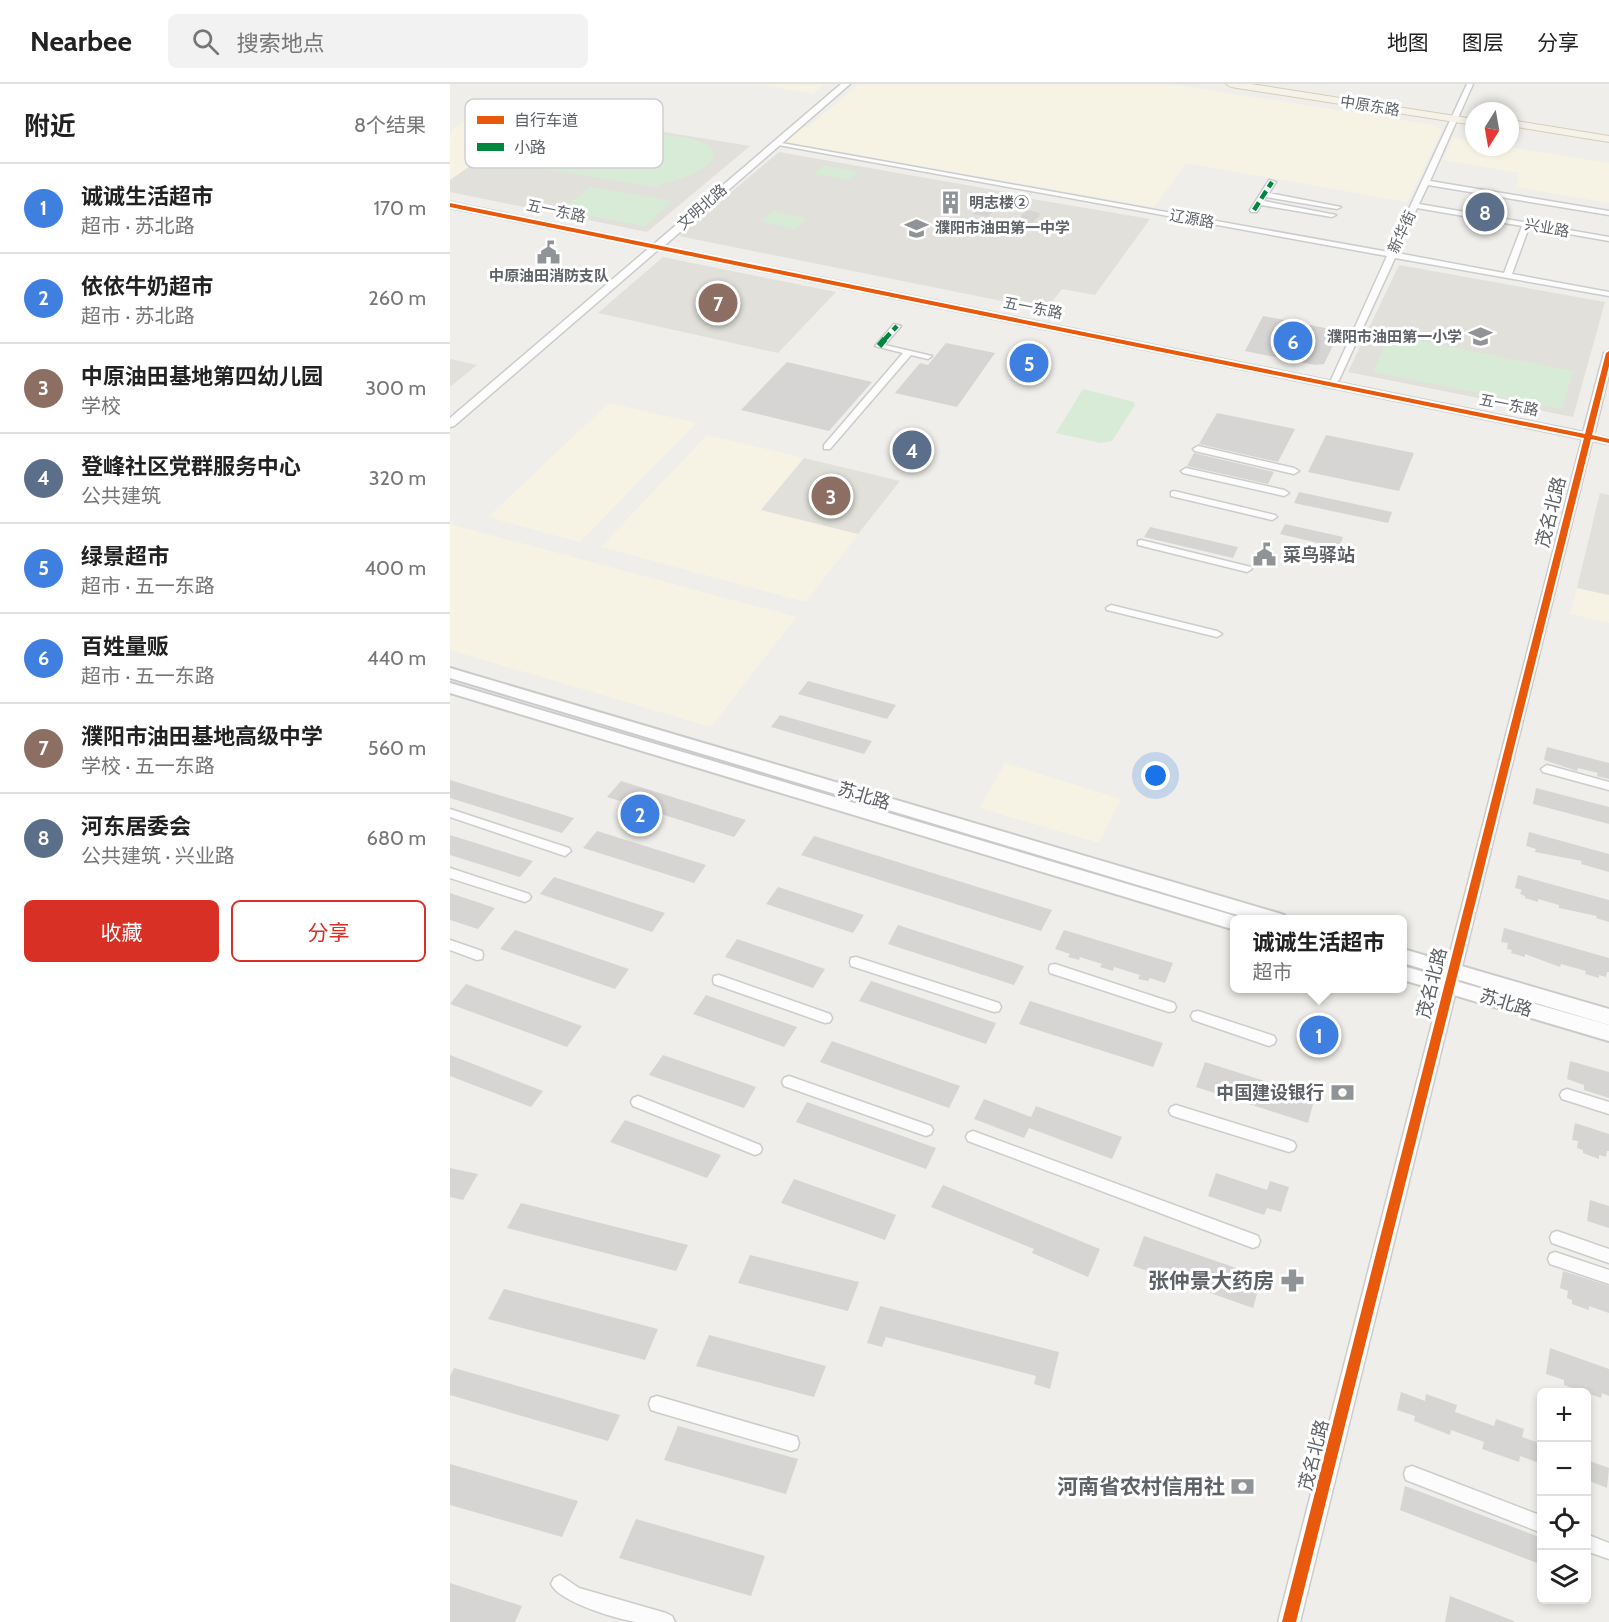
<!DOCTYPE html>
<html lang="zh">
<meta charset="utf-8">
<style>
:root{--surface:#fff;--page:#f2f2f2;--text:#222;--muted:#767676;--line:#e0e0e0;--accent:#d93025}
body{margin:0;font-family:Cabin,"Noto Sans SC",sans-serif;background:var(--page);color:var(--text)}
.controls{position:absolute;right:18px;bottom:18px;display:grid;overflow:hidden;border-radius:9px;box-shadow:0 3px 9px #0003}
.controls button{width:54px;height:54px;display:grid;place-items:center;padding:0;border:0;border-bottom:2px solid var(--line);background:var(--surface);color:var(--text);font:30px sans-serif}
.compass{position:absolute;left:1015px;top:18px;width:54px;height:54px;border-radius:50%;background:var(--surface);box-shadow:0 3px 9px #0003;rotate:191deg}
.you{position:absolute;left:706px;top:692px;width:21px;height:21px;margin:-15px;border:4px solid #fff;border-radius:50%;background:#1a73e8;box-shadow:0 0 0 9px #1a73e833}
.badge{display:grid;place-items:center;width:39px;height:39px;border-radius:50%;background:var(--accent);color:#fff;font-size:20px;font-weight:700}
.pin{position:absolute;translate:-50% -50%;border:3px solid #fff;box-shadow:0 2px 6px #0006}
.popup{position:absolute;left:780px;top:831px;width:177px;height:78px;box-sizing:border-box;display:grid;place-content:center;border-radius:9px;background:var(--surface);filter:drop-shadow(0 2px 4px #0005);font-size:20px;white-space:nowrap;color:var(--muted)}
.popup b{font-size:22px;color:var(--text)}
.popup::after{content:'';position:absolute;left:50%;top:100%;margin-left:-12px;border:12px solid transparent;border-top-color:var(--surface)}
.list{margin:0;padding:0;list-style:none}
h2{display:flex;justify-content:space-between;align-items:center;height:78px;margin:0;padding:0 24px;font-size:26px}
h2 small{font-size:20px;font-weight:400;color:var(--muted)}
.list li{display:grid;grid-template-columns:39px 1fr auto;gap:18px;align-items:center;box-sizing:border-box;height:90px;padding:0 24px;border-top:2px solid var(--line)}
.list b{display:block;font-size:22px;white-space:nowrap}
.list p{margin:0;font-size:20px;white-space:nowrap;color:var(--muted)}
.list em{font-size:20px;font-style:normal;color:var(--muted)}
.actions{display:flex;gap:12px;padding:18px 24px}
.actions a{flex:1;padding:14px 0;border:2px solid var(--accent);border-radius:9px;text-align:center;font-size:21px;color:var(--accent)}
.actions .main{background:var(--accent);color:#fff}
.icon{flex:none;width:33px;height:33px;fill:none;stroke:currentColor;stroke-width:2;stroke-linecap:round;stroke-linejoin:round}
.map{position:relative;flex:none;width:1159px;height:1538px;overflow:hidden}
header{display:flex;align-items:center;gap:36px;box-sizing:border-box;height:84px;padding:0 30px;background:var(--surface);border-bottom:2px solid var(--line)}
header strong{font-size:28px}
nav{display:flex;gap:33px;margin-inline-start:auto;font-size:21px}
.search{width:420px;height:54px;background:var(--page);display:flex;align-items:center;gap:15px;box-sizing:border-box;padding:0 21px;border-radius:9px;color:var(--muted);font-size:22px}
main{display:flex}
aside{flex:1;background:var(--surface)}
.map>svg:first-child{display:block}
</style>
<header>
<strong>Nearbee</strong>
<div class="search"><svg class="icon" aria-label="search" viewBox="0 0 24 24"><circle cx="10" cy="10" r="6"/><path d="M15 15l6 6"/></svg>搜索地点</div>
<nav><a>地图</a><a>图层</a><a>分享</a></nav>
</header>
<main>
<aside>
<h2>附近<small>8个结果</small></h2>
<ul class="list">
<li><span class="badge" style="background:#3f7fe0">1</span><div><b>诚诚生活超市</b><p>超市 · 苏北路</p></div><em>170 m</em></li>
<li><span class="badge" style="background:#3f7fe0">2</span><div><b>依依牛奶超市</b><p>超市 · 苏北路</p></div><em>260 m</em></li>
<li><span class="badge" style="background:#8d6e63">3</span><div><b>中原油田基地第四幼儿园</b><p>学校</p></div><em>300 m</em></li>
<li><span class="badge" style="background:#5c6f8a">4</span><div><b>登峰社区党群服务中心</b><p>公共建筑</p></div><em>320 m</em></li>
<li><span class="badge" style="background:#3f7fe0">5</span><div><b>绿景超市</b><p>超市 · 五一东路</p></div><em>400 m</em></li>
<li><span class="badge" style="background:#3f7fe0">6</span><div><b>百姓量贩</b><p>超市 · 五一东路</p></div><em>440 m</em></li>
<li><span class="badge" style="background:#8d6e63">7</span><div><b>濮阳市油田基地高级中学</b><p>学校 · 五一东路</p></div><em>560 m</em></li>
<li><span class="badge" style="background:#5c6f8a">8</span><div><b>河东居委会</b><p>公共建筑 · 兴业路</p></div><em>680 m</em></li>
</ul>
<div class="actions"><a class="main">收藏</a><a>分享</a></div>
</aside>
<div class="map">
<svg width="1159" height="1538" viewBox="0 0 1159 1538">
<rect width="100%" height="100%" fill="#efeeea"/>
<!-- commercial -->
<g fill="#f7f3e4">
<polygon points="308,0 374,0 363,10"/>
<polygon points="409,0 721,0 983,41 992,46 957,118 736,79 704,123 336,58 353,42 358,43"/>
<polygon points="42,19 97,29 0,96 0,47"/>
<polygon points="1003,54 1024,57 1024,63 1059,63 1159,79 1159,119 1066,103 1069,89 993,76"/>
<polygon points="159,319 246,339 130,458 38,433"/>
<polygon points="257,351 354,374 311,426 408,450 356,518 151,463"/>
<polygon points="0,440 346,533 261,643 0,566"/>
<polygon points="1127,504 1159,511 1159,539 1120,530"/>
<polygon points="555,679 671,715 649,759 530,724"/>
</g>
<!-- education -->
<g fill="#e2e0da">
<polygon points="97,29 300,62 197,148 0,108 0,96"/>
<polygon points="329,68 556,108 571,113 700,135 645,211 612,205 596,226 229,152"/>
<polygon points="213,173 386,208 328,269 148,229"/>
<polygon points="949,181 1155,218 1123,333 898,288"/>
<polygon points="0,275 27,281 0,303"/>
<polygon points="354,374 450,397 408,450 311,426"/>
<polygon points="1150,409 1159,411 1159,511 1127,504"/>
</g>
<!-- green -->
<g fill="#d8ebd6">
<path d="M125 38 239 54C297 70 237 96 211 100L207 103 57 79 63 74 60 66C68 42 104 39 125 38Z"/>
<polygon points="374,81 408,88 399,96 364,90"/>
<polygon points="139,103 222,117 195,142 111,127"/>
<polygon points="323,127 357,134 346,145 311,138"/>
<polygon points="940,251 1123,287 1112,325 923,288"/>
<polygon points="633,305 684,318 685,321 662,357 651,359 606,349"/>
</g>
<!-- building -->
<g fill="#d6d5d3">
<polygon points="533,119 548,122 538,133 522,130"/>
<polygon points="576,126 591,129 581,141 566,138"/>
<polygon points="813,232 890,247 874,280 865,281 795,267"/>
<polygon points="496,259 545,269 507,323 445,309 470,279 478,281"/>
<polygon points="337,278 422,298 379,347 291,326"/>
<polygon points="767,329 845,345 828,378 749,360"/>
<polygon points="876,351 964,369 949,407 858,388"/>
<polygon points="744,369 824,388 818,400 737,382"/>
<polygon points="849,408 942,428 938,439 844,419"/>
<polygon points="835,440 893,453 889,464 830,450"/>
<polygon points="700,443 788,463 783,474 694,453"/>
<polygon points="358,597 446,621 437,635 348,610"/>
<polygon points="330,631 422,657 414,670 321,643"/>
<polygon points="1097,663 1159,679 1159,695 1147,692 1148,689 1128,684 1127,687 1094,676"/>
<polygon points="0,696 124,734 112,749 0,714"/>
<polygon points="171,697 296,736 284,753 157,713"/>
<polygon points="1086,704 1159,723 1159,740 1083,720"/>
<polygon points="147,747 256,781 244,799 133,764"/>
<polygon points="1079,748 1159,770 1159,788 1131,780 1132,777 1085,768 1086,765 1076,762"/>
<polygon points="0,751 83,777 70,793 0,771"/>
<polygon points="364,752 486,790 602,826 591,847 351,771"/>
<polygon points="1068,791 1159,816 1159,838 1146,834 1147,832 1109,824 1109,821 1088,815 1088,818 1075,814 1075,812 1070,810 1072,806 1065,804"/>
<polygon points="104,793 215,829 202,848 90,810"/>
<polygon points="328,803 414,831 403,849 316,820"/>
<polygon points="0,809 45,824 28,845 0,836"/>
<polygon points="448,841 574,882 564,901 438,860"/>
<polygon points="1054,844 1159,874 1159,888 1157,888 1156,893 1149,891 1149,894 1135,890 1136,887 1111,880 1110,883 1075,870 1075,873 1061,869 1062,866 1057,865 1058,859 1051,858"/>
<polygon points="65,846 179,885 165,905 50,865"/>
<polygon points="614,846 723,879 715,899 700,894 698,897 688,895 690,891 664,883 663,887 650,883 652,880 630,873 629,876 618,873 620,870 605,865"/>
<polygon points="287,855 375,885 363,904 275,873"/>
<polygon points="421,897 546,939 536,960 409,917"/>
<polygon points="16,900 132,942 117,963 0,920"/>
<polygon points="256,911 347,943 334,963 243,930"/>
<polygon points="580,917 713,959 703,983 569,940"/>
<polygon points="382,957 510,1002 499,1024 370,978"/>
<polygon points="0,971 93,1007 81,1023 0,992"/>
<polygon points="213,971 306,1003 294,1024 199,991"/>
<polygon points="1120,977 1159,988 1159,1014 1134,1006 1134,1001 1117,995"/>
<polygon points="755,978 865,1013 858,1039 746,1003"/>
<polygon points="534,1015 581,1033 586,1022 672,1053 662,1075 579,1044 574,1054 524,1035"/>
<polygon points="357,1018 486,1064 476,1085 346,1038"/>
<polygon points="175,1036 271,1071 257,1094 160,1058"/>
<polygon points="1125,1039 1159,1050 1159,1067 1157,1067 1156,1073 1149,1071 1149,1075 1133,1069 1133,1066 1127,1064 1128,1057 1122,1056"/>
<polygon points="0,1084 28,1090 13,1116 0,1113"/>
<polygon points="766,1089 817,1106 820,1097 839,1103 831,1128 817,1124 814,1131 758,1112"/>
<polygon points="344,1095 446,1131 435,1156 331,1119"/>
<polygon points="493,1101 650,1165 638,1193 582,1169 584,1165 481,1123"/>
<polygon points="1140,1116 1159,1122 1159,1144 1137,1137"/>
<polygon points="71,1119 238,1161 226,1187 57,1144"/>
<polygon points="694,1152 812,1193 803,1224 683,1182"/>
<polygon points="300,1171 409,1198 398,1227 288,1199"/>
<polygon points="1113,1187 1159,1202 1159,1229 1139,1222 1139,1226 1122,1220 1122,1216 1117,1214 1118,1207 1110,1204"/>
<polygon points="54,1205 208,1245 195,1276 38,1235"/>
<polygon points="430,1222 609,1268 600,1305 584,1300 586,1292 436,1253 432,1263 417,1259"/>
<polygon points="259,1251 376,1282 364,1313 246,1282"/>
<polygon points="1100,1264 1159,1285 1159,1312 1152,1309 1151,1314 1114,1301 1114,1296 1096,1290"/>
<polygon points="4,1284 170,1331 158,1357 0,1311 0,1292"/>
<polygon points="951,1308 975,1317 976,1310 1007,1321 1005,1328 1044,1342 1046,1335 1074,1345 1072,1353 1092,1360 1092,1380 1070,1372 1069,1378 1032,1365 1034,1358 1001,1346 1000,1351 964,1337 965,1332 947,1326"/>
<polygon points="228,1342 348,1375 336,1410 214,1376"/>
<polygon points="1137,1376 1159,1384 1157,1404 1137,1396"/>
<polygon points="0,1380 128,1417 112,1453 0,1421"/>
<polygon points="955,1402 1092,1454 1092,1481 950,1426"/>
<polygon points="186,1435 315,1472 301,1512 169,1474"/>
<polygon points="0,1499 72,1522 65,1538 0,1538"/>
<polygon points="1000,1512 1064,1537 1064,1538 995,1538"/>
</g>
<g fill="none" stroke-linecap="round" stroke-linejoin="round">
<defs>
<g id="minor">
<path d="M1017 0H1023L980 97 1159 127V131L978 101 969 120 1159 153V157L1079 143 1062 190 1159 208V212L945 174 889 296 885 299 881 296 937 172 323 60 326 58 939 168ZM967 124 1072 142 1054 189 947 169Z"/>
<polygon points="819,96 826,98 819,109 891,123 887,125 816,113 814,117 886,131 882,133 811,121 807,128 801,128 800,126"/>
<polygon points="444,240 451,242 435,261 482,272 478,275 461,271 380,365 374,365 374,361 453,269 425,262"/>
<polygon points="748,362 844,384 849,387 844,390 745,367 743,365"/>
<polygon points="736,384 834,406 839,409 834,412 733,389 731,387"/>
<polygon points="724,407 825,431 827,433 822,436 721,412 721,408"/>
<polygon points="691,456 801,483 802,485 797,488 688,461 688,457"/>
<polygon points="661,521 767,547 772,550 767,553 657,526 656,524"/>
<polygon points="1097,681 1159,698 1159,706 1093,688 1091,685"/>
<polygon points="0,725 119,764 121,767 115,772 0,733"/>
<polygon points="0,784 79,810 81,813 79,816 75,818 0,794"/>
<polygon points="0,856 32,867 33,871 32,875 27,876 0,866"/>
<polygon points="406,873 549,919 551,923 549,927 544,928 401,882 400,878 401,874"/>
<polygon points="605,880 724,919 726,923 724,927 719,928 600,889 599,885 600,881"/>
<polygon points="269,891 380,930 382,934 380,938 375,939 264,900 263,896 264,892"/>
<polygon points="748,927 824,952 826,956 824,960 819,962 743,936 741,932 743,928"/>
<polygon points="339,992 481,1042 483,1046 481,1050 476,1052 334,1002 332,998 334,994"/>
<polygon points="1117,1005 1159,1018 1159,1030 1112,1015 1110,1011 1112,1007"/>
<polygon points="188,1012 310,1061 312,1065 310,1069 305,1071 183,1022 181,1018 183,1014"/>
<polygon points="726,1021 839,1056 844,1058 846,1062 844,1066 839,1068 726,1033 721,1031 719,1027 721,1023"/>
<polygon points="523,1047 803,1150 808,1152 810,1157 808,1162 803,1164 518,1057 516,1053 518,1049"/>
<polygon points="1107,1147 1159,1165 1159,1179 1102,1159 1100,1154 1102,1149"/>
<polygon points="1105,1168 1159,1186 1159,1200 1100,1180 1098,1175 1100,1170"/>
<polygon points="207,1312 341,1351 347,1353 349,1359 347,1365 341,1367 207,1328 201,1326 199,1320 201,1314"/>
<polygon points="962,1382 1092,1432 1092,1449 956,1396 954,1390 956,1384"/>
<polygon points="1136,1450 1159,1459 1159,1475 1136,1467"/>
<path d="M110 1491 129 1504 216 1529 222 1532 225 1538C212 1538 199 1538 186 1538 167 1535 109 1518 101 1500L104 1494Z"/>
</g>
<polygon id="tertiary" points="391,0 400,0 214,162 1133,348 1154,269 1159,266 1159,290 1144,351 1159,354 1159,360 1142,357 850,1538 828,1538 1132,355 208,166 4,342 0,343 0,334 199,164 0,124 0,118 204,160"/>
<g id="secondary">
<polygon points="0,584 828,829 834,831 836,836 804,836 0,594"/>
<polygon points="0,599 785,832 792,836 785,836 785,846 0,609"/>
<polygon points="953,865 1159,925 1159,941 953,879"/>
<polygon points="953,882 1159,941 1159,957 953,896"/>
</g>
<g id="primary">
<polygon points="776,0 801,0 1024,35 1024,41 781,3"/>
<polygon points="1060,36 1159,52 1159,58 1060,42"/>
</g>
</defs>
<!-- minor casing -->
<use href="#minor" stroke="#cbcccc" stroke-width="3"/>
<!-- tertiary casing -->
<use href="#tertiary" stroke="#cbcccc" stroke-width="3"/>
<!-- secondary casing -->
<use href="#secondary" stroke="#cacacb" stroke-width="4"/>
<!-- primary casing -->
<use href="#primary" stroke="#d7ceb8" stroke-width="2"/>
<!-- minor -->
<use href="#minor" fill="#fdfcfc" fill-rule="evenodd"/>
<!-- tertiary -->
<use href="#tertiary" fill="#fdfcfc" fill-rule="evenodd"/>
<!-- secondary -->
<use href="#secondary" fill="#fdfcfc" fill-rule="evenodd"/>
<!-- primary -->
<use href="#primary" fill="#f4f2e9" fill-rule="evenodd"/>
<!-- quiet-far1 -->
<g stroke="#00873e" stroke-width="4.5" stroke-dasharray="9 4.5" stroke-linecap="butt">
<polyline points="804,126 822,98"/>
<polyline points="434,256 447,242"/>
</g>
<!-- quiet -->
<polyline stroke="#00873e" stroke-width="6" stroke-dasharray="12 6" stroke-linecap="butt" points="429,262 435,255"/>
<defs>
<polygon id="cycleway" points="0,119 1135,350 1156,269 1159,267 1159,282 1142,351 1159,355 1159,359 1141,355 846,1538 832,1538 1134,354 0,123"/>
</defs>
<!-- cycleway casing -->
<use href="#cycleway" stroke="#fff" stroke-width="4"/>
<!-- cycleway -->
<use href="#cycleway" fill="#e8590c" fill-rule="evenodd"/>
</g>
<!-- icons -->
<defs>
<symbol id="building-bare" viewBox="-9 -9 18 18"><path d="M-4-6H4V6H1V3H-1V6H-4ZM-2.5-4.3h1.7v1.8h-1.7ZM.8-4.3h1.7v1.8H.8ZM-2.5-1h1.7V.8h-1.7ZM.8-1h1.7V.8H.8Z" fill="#919496" stroke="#fff" stroke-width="2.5" paint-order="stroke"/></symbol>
<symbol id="school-bare" viewBox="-9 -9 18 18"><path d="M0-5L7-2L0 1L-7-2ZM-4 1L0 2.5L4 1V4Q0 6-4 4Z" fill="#919496" stroke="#fff" stroke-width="2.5" paint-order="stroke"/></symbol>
<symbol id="civic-bare" viewBox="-9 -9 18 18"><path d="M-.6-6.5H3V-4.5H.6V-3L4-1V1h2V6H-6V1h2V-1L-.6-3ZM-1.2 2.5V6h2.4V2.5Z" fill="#919496" stroke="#fff" stroke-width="2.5" paint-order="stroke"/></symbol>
<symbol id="bank-bare" viewBox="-9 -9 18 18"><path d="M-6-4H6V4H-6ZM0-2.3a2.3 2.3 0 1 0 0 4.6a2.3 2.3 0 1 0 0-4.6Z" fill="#919496" stroke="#fff" stroke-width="2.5" paint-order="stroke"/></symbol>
<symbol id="pharmacy-bare" viewBox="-9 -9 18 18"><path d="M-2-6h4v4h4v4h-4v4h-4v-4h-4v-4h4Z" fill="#919496" stroke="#fff" stroke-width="2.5" paint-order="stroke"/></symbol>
</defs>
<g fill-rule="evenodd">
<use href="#building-bare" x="484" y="102" width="33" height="33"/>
<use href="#school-bare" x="450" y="128" width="33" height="33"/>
<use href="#civic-bare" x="82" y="152" width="33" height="33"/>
<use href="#school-bare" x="1014" y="236" width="33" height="33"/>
<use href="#civic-bare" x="798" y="454" width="33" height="33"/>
<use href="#bank-bare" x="876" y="992" width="33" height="33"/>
<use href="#pharmacy-bare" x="826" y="1180" width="33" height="33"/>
<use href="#bank-bare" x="776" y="1386" width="33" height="33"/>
</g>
<g text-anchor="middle" stroke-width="6" stroke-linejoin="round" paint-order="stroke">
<!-- far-street labels -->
<g font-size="15" fill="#5f6368" stroke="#fff">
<text transform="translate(920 22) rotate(9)" y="5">中原东路</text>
<text transform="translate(252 123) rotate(-41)" y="5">文明北路</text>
<text transform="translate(106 127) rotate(12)" y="5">五一东路</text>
<text transform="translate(742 135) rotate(10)" y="5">辽源路</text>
<text transform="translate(1097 144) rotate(10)" y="5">兴业路</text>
<text transform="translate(952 148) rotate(-65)" y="5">新华街</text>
<text transform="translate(583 224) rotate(11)" y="5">五一东路</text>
<text transform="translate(1059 321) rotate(11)" y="5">五一东路</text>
</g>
<!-- far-poi labels -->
<g font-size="15" font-weight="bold" fill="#5f6368" stroke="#fff" text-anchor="start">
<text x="519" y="124">明志楼②</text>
<text x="485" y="149">濮阳市油田第一中学</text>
<text x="99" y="197" text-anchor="middle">中原油田消防支队</text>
<text x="1012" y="258" text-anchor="end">濮阳市油田第一小学</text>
</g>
<!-- street labels -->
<g font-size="18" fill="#5f6368" stroke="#fff">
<text transform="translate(1101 428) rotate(-76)" y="6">茂名北路</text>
<text transform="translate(414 712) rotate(17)" y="6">苏北路</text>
<text transform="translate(982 899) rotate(-76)" y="6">茂名北路</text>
<text transform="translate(1056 919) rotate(17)" y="6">苏北路</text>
<text transform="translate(864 1371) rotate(-76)" y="6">茂名北路</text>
</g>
<!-- poi labels -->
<g font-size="18" font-weight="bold" fill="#5f6368" stroke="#fff" text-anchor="start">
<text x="833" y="477">菜鸟驿站</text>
<text x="874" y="1015" text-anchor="end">中国建设银行</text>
</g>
<!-- near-poi labels -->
<g font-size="21" font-weight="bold" fill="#5f6368" stroke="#fff" text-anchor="end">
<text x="824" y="1204">张仲景大药房</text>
<text x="775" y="1410">河南省农村信用社</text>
</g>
</g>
<!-- legend -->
<rect x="15" y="15" width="198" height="69" rx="9" fill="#fff" stroke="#cfd0d2" stroke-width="1.5"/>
<rect x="27" y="32" width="27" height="8" fill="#e8590c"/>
<rect x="27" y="59" width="27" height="8" fill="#00873e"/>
<g font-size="16" fill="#5f6368">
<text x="64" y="42">自行车道</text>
<text x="64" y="69">小路</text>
</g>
</svg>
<div class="controls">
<button>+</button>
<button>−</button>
<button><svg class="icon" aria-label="locate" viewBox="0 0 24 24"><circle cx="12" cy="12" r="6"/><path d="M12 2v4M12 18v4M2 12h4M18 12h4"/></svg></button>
<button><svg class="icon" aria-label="layers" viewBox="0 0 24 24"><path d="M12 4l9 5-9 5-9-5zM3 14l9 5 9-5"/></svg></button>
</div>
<svg class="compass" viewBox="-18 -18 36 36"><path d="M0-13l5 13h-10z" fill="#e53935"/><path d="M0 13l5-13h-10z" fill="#767676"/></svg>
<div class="you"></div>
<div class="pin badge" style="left:869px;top:951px;background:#3f7fe0">1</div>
<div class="popup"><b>诚诚生活超市</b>超市</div>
<div class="pin badge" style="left:190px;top:730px;background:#3f7fe0">2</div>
<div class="pin badge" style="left:381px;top:412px;background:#8d6e63">3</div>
<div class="pin badge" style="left:462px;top:366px;background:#5c6f8a">4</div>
<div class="pin badge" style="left:579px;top:279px;background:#3f7fe0">5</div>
<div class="pin badge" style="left:843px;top:257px;background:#3f7fe0">6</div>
<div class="pin badge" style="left:268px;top:219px;background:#8d6e63">7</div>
<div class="pin badge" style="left:1035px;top:128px;background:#5c6f8a">8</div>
</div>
</main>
